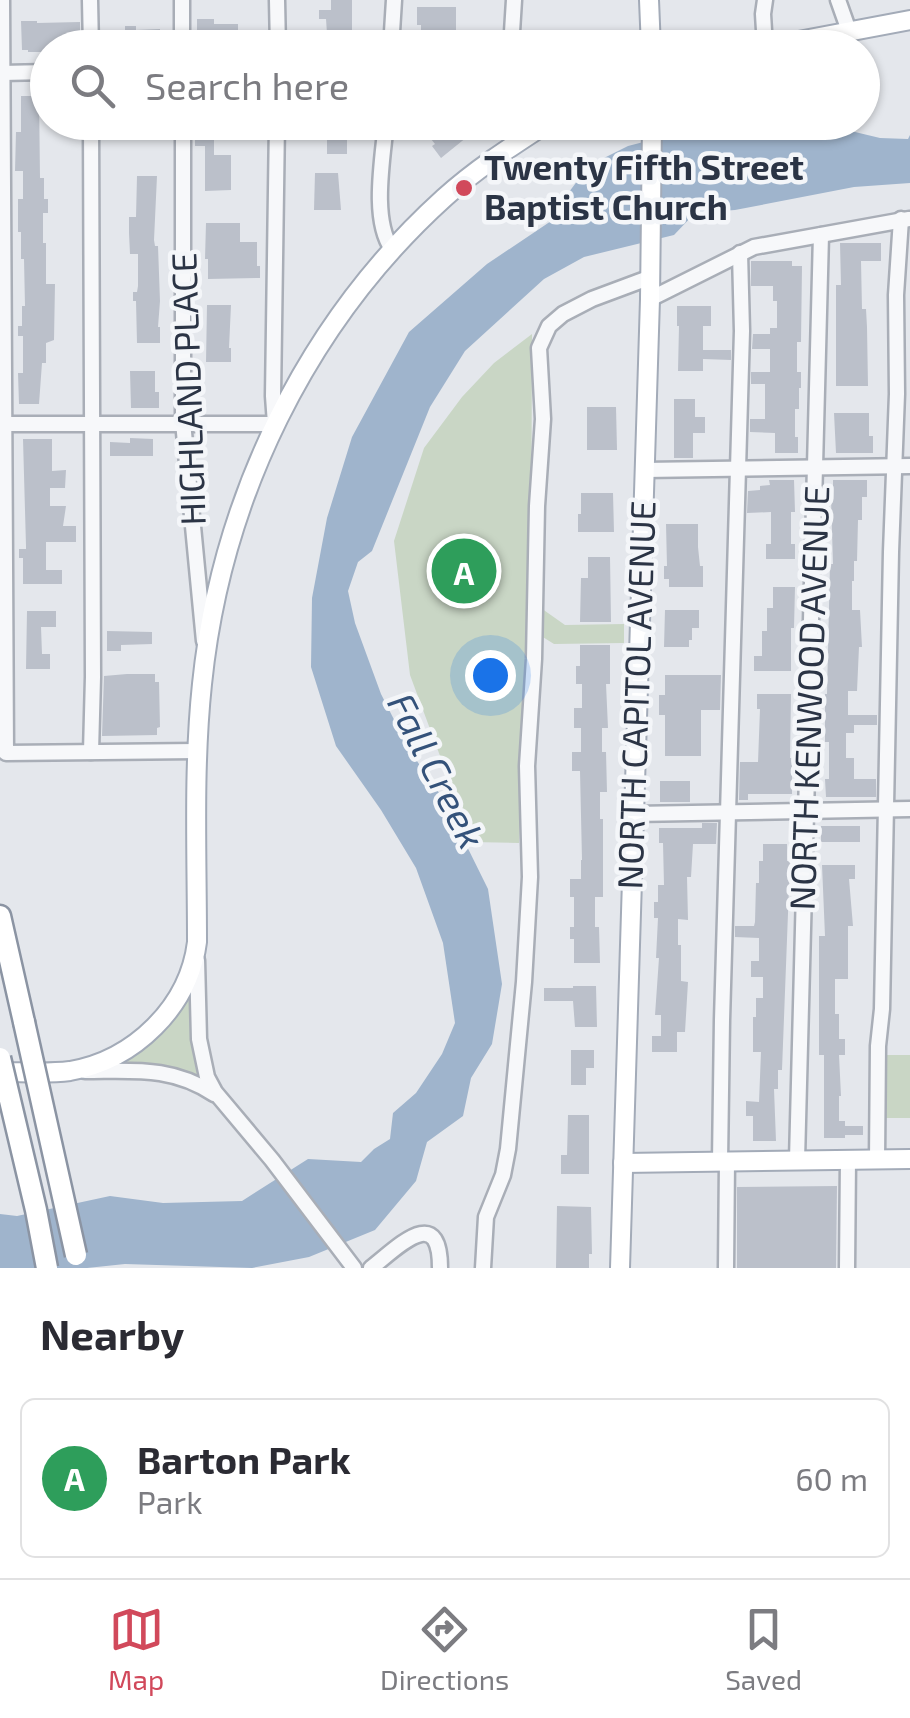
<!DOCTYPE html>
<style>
:root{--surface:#fff;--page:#f2f2f3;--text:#2b2b33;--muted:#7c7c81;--line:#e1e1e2;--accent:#d1495b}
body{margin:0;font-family:"Exo 2",sans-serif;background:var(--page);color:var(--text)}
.you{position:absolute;left:490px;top:675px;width:35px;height:35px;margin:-25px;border:8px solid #fff;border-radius:50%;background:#1a73e8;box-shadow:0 0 0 15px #1a73e833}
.badge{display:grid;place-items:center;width:65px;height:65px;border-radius:50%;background:var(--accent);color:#fff;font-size:32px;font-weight:700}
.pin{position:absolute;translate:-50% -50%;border:5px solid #fff;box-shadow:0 2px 10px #0006}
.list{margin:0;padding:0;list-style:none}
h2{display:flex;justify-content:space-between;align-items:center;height:130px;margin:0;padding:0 40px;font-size:42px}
h2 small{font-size:32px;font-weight:400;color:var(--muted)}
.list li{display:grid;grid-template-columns:65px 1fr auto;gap:30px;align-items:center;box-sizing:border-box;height:160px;margin:0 20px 20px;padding:0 20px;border:2px solid var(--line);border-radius:15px}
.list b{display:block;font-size:38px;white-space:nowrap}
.list p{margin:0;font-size:32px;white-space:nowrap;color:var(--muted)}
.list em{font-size:32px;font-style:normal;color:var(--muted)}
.icon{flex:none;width:55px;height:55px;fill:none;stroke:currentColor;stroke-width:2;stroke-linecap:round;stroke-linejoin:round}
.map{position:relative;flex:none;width:910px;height:1268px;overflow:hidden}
.search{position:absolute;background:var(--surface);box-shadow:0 2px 8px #0004;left:30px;right:30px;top:30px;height:110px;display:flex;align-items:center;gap:25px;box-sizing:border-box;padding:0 35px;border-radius:55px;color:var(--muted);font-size:38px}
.sheet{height:310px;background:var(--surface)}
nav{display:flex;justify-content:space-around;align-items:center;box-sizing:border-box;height:140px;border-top:2px solid var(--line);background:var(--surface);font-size:28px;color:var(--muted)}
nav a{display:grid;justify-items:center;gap:5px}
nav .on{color:var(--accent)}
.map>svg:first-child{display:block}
</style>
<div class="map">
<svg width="910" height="1268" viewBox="0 0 910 1268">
<rect width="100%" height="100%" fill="#e4e7ec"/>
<!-- green -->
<g fill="#c9d6c5">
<polygon points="532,334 531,601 565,625 624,624 624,643 554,644 530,629 519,843 472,842 410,675 394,541 424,448 462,397 494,363"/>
<path d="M191 989C190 1021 193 1050 203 1081 173 1066 145 1064 112 1064Z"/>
<polygon points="882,1055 910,1055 910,1118 881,1118"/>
</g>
<!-- water -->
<polygon fill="#9fb4cc" points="721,122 787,123 831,131 855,132 880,138 908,139 910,135 910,183 854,187 735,210 695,213 674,235 584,257 544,279 465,351 430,407 372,551 358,562 348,591 355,623 381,694 410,751 444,800 488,889 502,984 492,1044 471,1078 463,1116 427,1142 416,1181 375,1230 309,1257 252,1268 125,1264 87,1268 0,1268 0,1214 17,1216 110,1196 163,1203 242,1201 308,1159 361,1162 374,1149 390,1139 393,1113 416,1093 442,1054 455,1023 443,943 416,868 381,810 336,746 311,667 312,598 327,518 352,437 409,332 487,264 563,213 569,192 581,176 604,158 628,146"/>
<!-- building -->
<g fill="#bbc0ca">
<polygon points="331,0 352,0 352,34 360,34 360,48 328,48 326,19 319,19 319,10 331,10"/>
<polygon points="417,7 456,7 456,30 461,30 461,44 421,44 421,25 417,25"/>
<polygon points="197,19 214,19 214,24 238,24 238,48 197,48"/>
<polygon points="21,21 37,21 37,23 80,22 80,48 48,48 48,52 28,52 28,50 22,50"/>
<polygon points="125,26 136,26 136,30 160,29 160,32 163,32 164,42 160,42 161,48 102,48 101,30 125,30"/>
<polygon points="21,96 39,96 40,178 44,178 44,199 48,199 48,213 43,213 43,243 46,243 46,284 55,284 54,340 46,343 46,363 42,363 39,404 19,404 18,373 23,373 23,336 18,336 18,326 22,326 22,306 25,306 24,259 21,259 21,232 18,232 18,199 23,199 23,171 15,171 16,132 21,132"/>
<polygon points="332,122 347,122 347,154 327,154 327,137 332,137"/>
<polygon points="440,122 456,122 467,137 441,158 432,146 435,144 431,139 440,132"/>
<polygon points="195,130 214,130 214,155 231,155 231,190 205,191 205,146 195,146"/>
<polygon points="315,173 338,173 341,210 314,210"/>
<polygon points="137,176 157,176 154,240 155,246 158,246 160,301 158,327 160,327 160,343 137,343 136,301 133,301 133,292 137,292 138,286 138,254 130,254 129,233 129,217 136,217"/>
<polygon points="206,223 240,223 240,242 257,242 257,266 260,266 260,278 208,279 208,259 205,259"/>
<polygon points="840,243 881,243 881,261 861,261 862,309 866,309 867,327 868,386 836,386 836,285 841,285"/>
<polygon points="751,261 792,261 792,266 802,266 801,342 797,342 797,372 801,372 801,388 799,388 799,409 795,409 795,437 798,437 798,453 775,453 775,433 750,432 750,419 765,419 765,384 751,384 751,372 770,372 770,349 752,349 753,334 770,334 770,328 777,328 777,301 773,301 773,286 751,286"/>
<polygon points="207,305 231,305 229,348 231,348 231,362 206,362"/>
<polygon points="677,306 711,306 711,326 703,326 703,350 731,350 731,360 703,359 703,371 678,371 679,326 677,326"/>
<polygon points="130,371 155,371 155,392 159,392 159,408 131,408"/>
<polygon points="674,399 695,399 695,417 705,417 705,433 693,433 693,458 674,458"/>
<polygon points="587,407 616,407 617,450 587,450"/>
<polygon points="834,413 869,413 869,436 873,436 873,453 836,453"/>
<polygon points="130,438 153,439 153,456 110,456 110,442 130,443"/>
<polygon points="23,439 52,439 52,471 66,470 65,488 50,488 50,506 66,506 63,526 76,526 76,542 46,542 46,570 62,570 62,584 23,584 23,558 19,558 19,549 26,549 26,546"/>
<polygon points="769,480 794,480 795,512 791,512 791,544 795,544 795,559 766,559 766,544 771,544 771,512 747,513 748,491 760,490 760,486 770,485"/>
<polygon points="833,480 867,480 867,497 862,497 862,520 858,520 857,561 854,561 854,581 852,581 852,610 860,610 862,647 859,647 857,691 848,691 848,715 877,715 877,725 854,725 854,733 846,733 846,758 854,758 854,779 876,779 876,797 826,797 825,779 829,779 829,742 825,742 825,694 827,694 830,564 833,564 831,499 833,499"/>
<polygon points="581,493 613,493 614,532 578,532 578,514 581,514"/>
<polygon points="666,524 698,524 698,547 700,566 703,566 703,587 669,587 669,579 664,579 664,566 667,566"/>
<polygon points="588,557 610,557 611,622 580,622 581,578 588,578"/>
<polygon points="773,587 795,587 794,628 791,628 791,671 754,671 754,656 762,656 762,631 767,631 767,608 773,608"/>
<polygon points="665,610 699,610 699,628 692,628 692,640 689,640 689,647 664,647"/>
<polygon points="27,611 56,611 56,627 41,627 42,654 50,654 50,669 26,669"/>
<polygon points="107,631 152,632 152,644 121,645 121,651 107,651"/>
<polygon points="580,645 610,645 610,684 606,684 608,728 602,728 602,752 606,752 607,792 600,792 600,819 603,819 603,897 595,897 595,927 599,927 600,963 574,963 574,939 570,939 570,927 574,927 574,897 570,897 570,879 581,879 581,860 582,860 580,771 572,771 572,752 581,752 581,728 574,728 574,708 582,708 582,684 576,684 576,666 580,666"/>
<polygon points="127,674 155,674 155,682 159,682 160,727 157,728 157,735 102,736 104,676"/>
<polygon points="665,675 721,675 720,710 701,710 701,756 665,756 665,715 659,715 659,695 665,695"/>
<polygon points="757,694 791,694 790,758 792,758 792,794 748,794 748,800 739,800 740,762 758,762 760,709 757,709"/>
<rect x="660" y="781" width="30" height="21"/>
<polygon points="702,823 717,823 716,844 693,844 691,877 687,877 688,920 678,919 678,945 681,945 681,981 688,982 685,1032 677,1032 677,1052 652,1052 652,1036 661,1036 661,1015 655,1015 659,958 656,958 658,918 654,918 654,902 658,902 658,885 664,885 663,843 659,843 659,828 702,828"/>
<rect x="821" y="826" width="39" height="16"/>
<polygon points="763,844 787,844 787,861 790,861 782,1070 778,1070 778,1089 774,1089 776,1141 753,1141 753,1116 746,1116 746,1101 759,1102 761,1052 753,1052 753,1017 756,1017 756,998 763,998 763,977 751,977 751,961 759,961 759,938 735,937 735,926 754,926 755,922 756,883 759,883 759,861 763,861"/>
<polygon points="822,865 855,865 855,879 849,879 853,926 848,926 848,979 835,979 835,1014 839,1014 839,1039 845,1039 845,1055 839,1055 841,1096 839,1096 839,1121 845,1121 845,1126 863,1126 863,1135 845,1135 845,1138 824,1138 824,1055 819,1055 819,936 825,936"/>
<polygon points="573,986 596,986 597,1027 575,1027 573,1001 544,1001 544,988 573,988"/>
<polygon points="571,1050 594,1050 594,1068 586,1068 586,1085 571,1085"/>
<polygon points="568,1115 589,1115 589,1174 561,1174 561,1155 567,1155"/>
<polygon points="837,1186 836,1268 737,1268 737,1187"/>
<polygon points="557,1206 591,1207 592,1254 589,1254 589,1268 556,1268"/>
</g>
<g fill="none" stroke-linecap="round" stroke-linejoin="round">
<defs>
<g id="minor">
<polyline points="2,0 6,753 197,751"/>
<polyline points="90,0 91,48"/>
<polyline points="182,0 182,48"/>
<polyline points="277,0 278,48"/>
<polyline points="838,0 849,31"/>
<polyline points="765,47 763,14 765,0"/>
<polyline points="391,48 394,0"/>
<polyline points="511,48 514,0"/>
<polyline points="2,73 48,72"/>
<polyline points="183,122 183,422 204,641"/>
<path d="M386 122C383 158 371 219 392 249"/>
<polyline points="650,299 754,247 909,219"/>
<polyline points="2,424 275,424 273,396 277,122"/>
<polyline points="644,470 910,466"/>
<polyline points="91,752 93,677 91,122"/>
<polyline points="634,814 910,809"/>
<polyline points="197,960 199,1039 207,1077 215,1092 272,1160 354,1268"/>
<path d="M85 1071C133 1071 172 1066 214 1094"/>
<polyline points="877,1159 878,1046 882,1009 891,552 897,394 896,295 901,219"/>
<polyline points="797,1160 821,235"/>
<polyline points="720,1161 722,1020 742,331 740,253"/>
<path d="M371 1268C397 1248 440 1202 440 1268"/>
<polyline points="483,1268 486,1217 503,1175 508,1149 524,982 530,877 527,766 534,659 537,506 543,419 539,348 549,326 563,314 592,299 651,277"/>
<polyline points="726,1268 727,1161"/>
<polyline points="847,1268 848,1160"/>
</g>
<g id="major">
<polyline points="649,0 651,48"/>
<polyline points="762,48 910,20"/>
<path d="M0 1072C23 1072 47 1074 70 1071 134 1060 189 1007 197 942 197 856 193 769 202 684 221 499 306 323 444 198 476 169 512 146 549 122"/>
<polyline points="623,1163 910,1159"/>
<polyline points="620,1268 650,299 652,122"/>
</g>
<polyline id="highway" points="0,916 24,1022"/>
</defs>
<!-- minor casing -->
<use href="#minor" stroke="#a9aeb7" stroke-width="19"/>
<!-- major casing -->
<use href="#major" stroke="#a3abb8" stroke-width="22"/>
<!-- highway casing -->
<use href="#highway" stroke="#8b94a3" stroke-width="25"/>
<!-- minor -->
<use href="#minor" stroke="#f7f8fa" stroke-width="14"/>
<!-- major -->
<use href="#major" stroke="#fff" stroke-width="18"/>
<!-- highway -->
<use href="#highway" stroke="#fff" stroke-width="20"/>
<defs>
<g id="highway-bridge">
<polyline points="24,1022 76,1255"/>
<polyline points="0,1058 36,1210 47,1268"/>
</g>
</defs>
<!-- highway-bridge casing -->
<use href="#highway-bridge" stroke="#8b94a3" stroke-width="25" stroke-linecap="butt"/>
<!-- highway-bridge -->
<use href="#highway-bridge" stroke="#fff" stroke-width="20"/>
</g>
<!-- markers -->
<circle fill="#d1495b" stroke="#f4f6f9" stroke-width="4" cx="464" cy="188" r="10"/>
<g text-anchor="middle" stroke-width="9" stroke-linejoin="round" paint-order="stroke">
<!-- poi labels -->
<g font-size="35" font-weight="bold" fill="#2b3445" stroke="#f4f6f9" text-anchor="start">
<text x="484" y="180">Twenty Fifth Street<tspan x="484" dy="40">Baptist Church</tspan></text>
</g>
<!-- street labels -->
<g font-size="35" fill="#2b3445" stroke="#f4f6f9">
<text transform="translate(189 389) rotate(-92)" y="12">HIGHLAND PLACE</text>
<text transform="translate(637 695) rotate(-88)" y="12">NORTH CAPITOL AVENUE</text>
<text transform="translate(810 698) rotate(-88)" y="12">NORTH KENWOOD AVENUE</text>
</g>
<!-- water labels -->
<g font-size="38" font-style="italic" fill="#34527a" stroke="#f4f6f9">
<text transform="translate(436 771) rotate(63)" y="13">Fall Creek</text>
</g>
</g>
</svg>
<div class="you"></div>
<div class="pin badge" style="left:464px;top:571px;background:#2e9e5b">A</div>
<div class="search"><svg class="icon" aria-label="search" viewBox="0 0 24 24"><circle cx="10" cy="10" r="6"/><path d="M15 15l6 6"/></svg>Search here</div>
</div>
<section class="sheet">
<h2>Nearby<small></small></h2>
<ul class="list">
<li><span class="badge" style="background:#2e9e5b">A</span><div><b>Barton Park</b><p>Park</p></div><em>60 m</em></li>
</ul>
</section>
<nav>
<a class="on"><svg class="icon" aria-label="map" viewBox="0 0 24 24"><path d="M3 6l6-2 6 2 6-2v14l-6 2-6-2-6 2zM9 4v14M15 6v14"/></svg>Map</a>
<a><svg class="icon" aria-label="directions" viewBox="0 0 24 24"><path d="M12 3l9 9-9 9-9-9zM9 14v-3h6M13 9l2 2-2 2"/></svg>Directions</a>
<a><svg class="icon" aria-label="saved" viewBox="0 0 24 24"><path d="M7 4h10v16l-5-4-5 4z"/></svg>Saved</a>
</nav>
